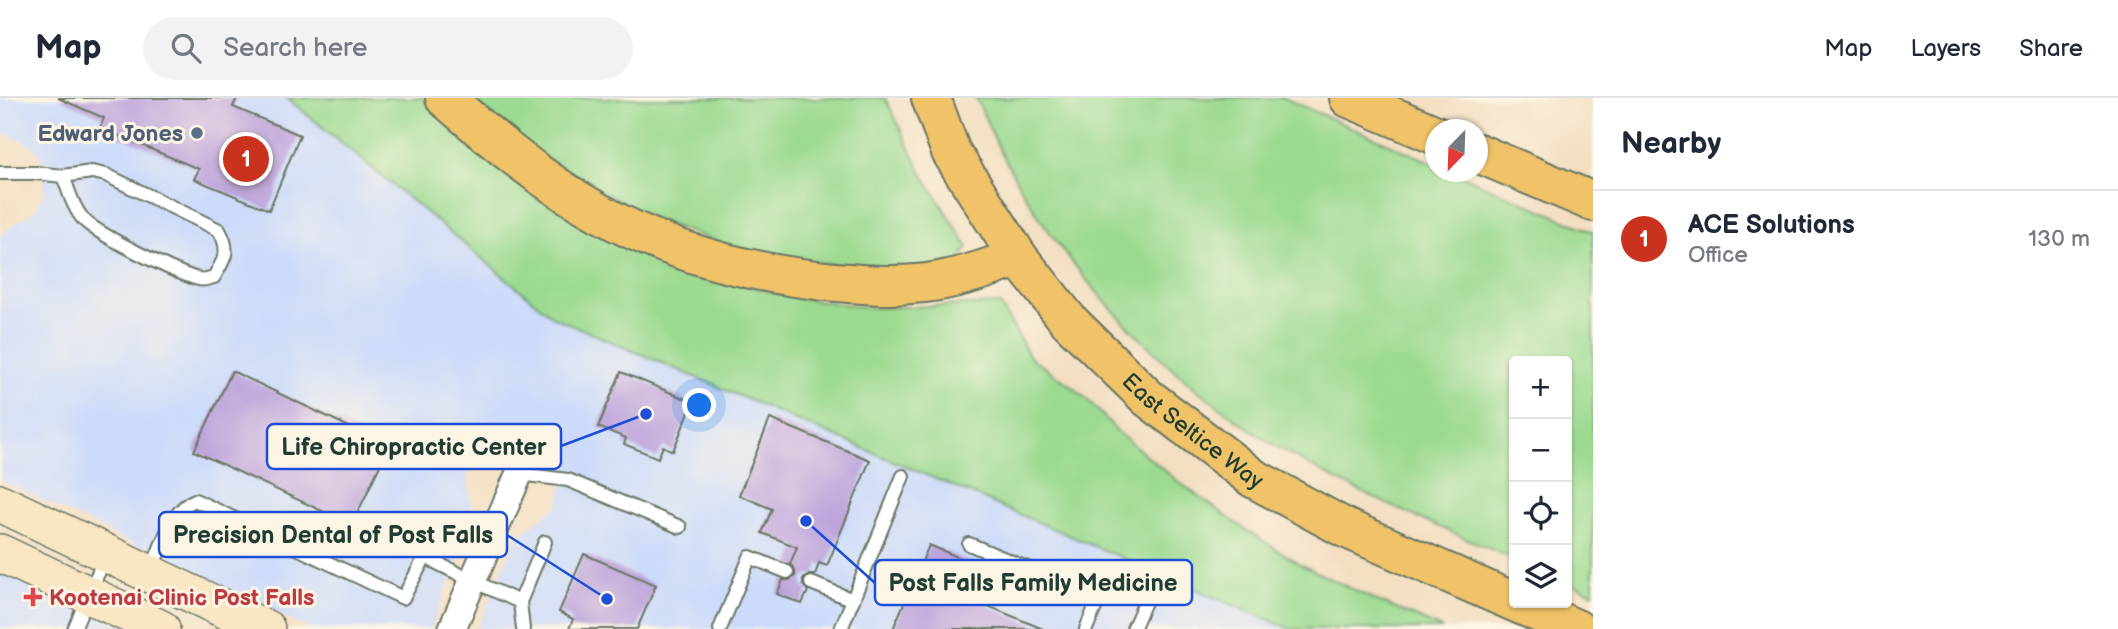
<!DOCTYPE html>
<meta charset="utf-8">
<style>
:root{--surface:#fff;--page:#f2f2f3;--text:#1f2937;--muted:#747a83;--line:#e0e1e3;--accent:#c8321e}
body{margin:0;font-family:"Balsamiq Sans",sans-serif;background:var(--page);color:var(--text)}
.controls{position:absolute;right:21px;bottom:21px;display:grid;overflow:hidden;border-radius:7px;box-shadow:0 2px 5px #0004}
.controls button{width:63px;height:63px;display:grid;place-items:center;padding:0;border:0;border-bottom:2px solid var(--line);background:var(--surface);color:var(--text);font:35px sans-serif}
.compass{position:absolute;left:1425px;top:21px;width:63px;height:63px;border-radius:50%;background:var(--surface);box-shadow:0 2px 5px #0004;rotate:203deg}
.you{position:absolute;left:700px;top:308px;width:24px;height:24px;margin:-18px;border:5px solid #fff;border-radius:50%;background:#1a73e8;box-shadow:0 0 0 10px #1a73e833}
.badge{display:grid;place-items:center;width:46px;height:46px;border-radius:50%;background:var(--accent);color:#fff;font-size:23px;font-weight:700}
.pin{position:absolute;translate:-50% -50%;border:4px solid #fff;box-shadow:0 2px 7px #0006}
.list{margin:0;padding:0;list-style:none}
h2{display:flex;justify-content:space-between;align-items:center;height:91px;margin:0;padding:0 28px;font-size:30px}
h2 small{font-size:23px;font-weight:400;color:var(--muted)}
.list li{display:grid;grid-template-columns:46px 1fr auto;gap:21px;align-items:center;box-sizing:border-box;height:98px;padding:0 28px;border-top:2px solid var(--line)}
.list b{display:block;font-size:26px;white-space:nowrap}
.list p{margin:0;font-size:23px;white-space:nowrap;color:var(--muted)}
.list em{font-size:23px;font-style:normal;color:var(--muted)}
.icon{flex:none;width:38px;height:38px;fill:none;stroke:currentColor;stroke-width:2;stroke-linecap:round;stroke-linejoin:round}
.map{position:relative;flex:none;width:1593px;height:531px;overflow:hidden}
header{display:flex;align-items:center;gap:42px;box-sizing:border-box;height:98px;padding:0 35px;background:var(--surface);border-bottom:2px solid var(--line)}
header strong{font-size:33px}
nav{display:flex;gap:38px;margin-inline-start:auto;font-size:24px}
.search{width:490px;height:63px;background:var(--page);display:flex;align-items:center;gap:18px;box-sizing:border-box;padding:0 24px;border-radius:38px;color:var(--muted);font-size:26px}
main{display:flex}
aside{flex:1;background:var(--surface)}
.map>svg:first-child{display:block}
</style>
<header>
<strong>Map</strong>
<div class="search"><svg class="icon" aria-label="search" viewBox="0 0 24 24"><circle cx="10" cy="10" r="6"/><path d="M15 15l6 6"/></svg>Search here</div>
<nav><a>Map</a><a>Layers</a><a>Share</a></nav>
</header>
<main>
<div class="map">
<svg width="1593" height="531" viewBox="0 0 1593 531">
<rect width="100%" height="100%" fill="#fcf5e5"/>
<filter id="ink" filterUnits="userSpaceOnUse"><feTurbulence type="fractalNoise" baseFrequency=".0143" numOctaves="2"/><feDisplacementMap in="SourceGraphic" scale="14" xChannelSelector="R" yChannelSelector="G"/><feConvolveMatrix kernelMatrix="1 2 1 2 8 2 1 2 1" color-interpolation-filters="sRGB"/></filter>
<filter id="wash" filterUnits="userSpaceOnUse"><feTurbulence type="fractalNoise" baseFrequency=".00686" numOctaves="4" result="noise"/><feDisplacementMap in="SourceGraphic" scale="28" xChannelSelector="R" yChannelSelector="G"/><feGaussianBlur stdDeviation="1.57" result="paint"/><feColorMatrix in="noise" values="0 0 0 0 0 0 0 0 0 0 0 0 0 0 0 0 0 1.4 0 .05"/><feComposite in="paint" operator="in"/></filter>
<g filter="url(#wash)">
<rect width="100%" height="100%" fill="#f3dec0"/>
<!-- built -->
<g fill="#cddbfa">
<polygon points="0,0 287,0 553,219 1290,531 477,531 516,439 558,408 563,388 562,364 546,343 523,330 496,337 479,351 467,379 474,422 431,531 309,531 0,382 0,140 13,126 28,118 38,108 44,94 45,69 38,54 24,43 0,35"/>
<polygon points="0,468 133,531 0,531"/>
</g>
<!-- green -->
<g fill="#9bda90" stroke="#5d8c62" stroke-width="2">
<polygon points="287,0 423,0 488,62 556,110 694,173 786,198 870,210 1000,206 1030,259 1073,289 1089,303 1118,334 1180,385 1243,430 1302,467 1375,502 1443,531 1290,531 553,219"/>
<polygon points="471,0 885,0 924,79 968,149 957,165 901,178 738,151 659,123 592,89 537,55"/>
<path d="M976 0H1284L1435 66 1436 74H1453L1593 134V495L1567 484V263H1514V461C1438 428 1356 396 1284 353 1171 285 1064 175 1003 58 993 39 985 19 976 0Z"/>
</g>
<g id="blocks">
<!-- building -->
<g fill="#bca3dc">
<polygon points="58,0 237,0 233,9 300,37 269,112 194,81 199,71 100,30 104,20"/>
<polygon points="232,273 389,348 352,427 194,353"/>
<polygon points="621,274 693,304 673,353 663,348 658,360 624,346 626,340 598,329"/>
<polygon points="770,321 870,362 827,468 819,465 815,477 809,477 803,481 803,487 808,493 802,506 777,496 783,482 789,482 795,478 795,472 790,466 797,449 762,435 772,411 739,397"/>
<polygon points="929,447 1001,477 988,508 1043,531 893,531"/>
<polygon points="584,456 656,487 637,531 569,531 573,521 559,514"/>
</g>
</g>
</g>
<g filter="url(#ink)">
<use href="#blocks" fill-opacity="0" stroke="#697565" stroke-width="2"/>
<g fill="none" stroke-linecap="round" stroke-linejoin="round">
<defs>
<g id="lane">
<path d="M0 75H36L63 78 92 74 106 77 219 132C231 153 225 160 214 179 209 180 204 183 199 181 179 177 97 136 84 122 73 110 69 93 63 78"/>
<polyline points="519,376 568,382 680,429"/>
<polyline points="969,446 1099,500 1086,531"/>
<path d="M151 473C161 450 171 411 195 402L403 500 425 459 473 483 520 504 523 531"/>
<polyline points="811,485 853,502"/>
<polyline points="520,504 545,444"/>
<polyline points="74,531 105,459"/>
<polyline points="720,531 750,459 787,474"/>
<polyline points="841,531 903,378"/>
<polyline points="1133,531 1145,504"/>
</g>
<polyline id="street" points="452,531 519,376"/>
<g id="secondary">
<polyline points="0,405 266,531"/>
<polyline points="0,455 161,531"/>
</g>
<g id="primary">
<path id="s1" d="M931 0 951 54 1018 159 1068 222 1148 300 1253 380 1345 430 1576 531"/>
</g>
<g id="highway">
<path d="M445 0C493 42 542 83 598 114 668 154 745 174 825 183 859 186 892 189 926 185 957 181 988 171 1018 159"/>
<polyline points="1349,0 1436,37"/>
<polyline points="1478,55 1593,104"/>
</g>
</defs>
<!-- lane casing -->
<use href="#lane" stroke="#697565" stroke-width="16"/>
<!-- street casing -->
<use href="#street" stroke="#697565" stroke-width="30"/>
<!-- secondary casing -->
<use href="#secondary" stroke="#697565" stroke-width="40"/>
<!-- primary casing -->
<use href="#primary" stroke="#697565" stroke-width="42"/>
<!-- highway casing -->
<use href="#highway" stroke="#697565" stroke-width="42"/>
<!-- lane -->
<use href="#lane" stroke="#fff" stroke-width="12"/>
<!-- street -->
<use href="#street" stroke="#fff" stroke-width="26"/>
<!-- secondary -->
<use href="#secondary" stroke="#f9e7c3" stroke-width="37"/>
<!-- primary -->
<use href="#primary" stroke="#f0c369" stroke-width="38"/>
<!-- highway -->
<use href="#highway" stroke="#f0c369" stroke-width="38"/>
</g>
</g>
<!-- markers -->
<circle fill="#5c6f8a" stroke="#fcf5e5" stroke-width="2.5" cx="197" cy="35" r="7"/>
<path fill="#e0444e" stroke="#fcf5e5" stroke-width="2.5" d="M29.5 488.5h7v7h7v7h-7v7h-7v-7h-7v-7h7z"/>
<g text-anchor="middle" stroke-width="6" stroke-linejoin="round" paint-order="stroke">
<!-- service labels -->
<g font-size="23" font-weight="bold" fill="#4e5e75" stroke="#fcf5e5" text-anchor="end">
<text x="183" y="43">Edward Jones</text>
</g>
<!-- street labels -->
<g font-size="23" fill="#1f3d34" stroke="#fcf5e5">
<text dy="8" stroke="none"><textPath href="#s1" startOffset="430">East Seltice Way</textPath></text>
</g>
<!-- health labels -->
<g font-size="23" font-weight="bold" fill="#be3a42" stroke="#fcf5e5" text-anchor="start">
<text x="49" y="507">Kootenai Clinic Post Falls</text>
</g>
</g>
<!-- callouts -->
<path fill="none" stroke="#1d4ed8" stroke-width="2.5" d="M646 316L561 348M607 501L507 437M806 423L875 485"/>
<g fill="#1d4ed8" stroke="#fcf5e5" stroke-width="2.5">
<circle cx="646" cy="316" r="7"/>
<circle cx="607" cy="501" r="7"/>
<circle cx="806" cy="423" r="7"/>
</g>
<g fill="#fcf5e5" stroke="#1d4ed8" stroke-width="2.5">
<rect x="267" y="326" width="294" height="45" rx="7"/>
<rect x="159" y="414" width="348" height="45" rx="7"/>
<rect x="875" y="462" width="317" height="45" rx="7"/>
</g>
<g font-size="24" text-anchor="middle" font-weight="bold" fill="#1f3d34">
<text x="414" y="357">Life Chiropractic Center</text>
<text x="333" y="445">Precision Dental of Post Falls</text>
<text x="1033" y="493">Post Falls Family Medicine</text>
</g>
</svg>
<div class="controls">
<button>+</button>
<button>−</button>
<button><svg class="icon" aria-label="locate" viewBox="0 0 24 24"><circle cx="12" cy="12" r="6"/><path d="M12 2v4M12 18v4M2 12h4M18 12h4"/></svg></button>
<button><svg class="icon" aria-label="layers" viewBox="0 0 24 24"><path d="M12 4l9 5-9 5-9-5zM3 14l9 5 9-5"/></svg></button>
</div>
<svg class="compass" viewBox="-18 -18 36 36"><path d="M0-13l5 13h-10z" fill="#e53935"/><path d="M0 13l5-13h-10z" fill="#747a83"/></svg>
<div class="you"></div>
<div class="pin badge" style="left:246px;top:61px">1</div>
</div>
<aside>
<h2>Nearby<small></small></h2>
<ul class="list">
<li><span class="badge">1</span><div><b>ACE Solutions</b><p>Office</p></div><em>130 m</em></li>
</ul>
</aside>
</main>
